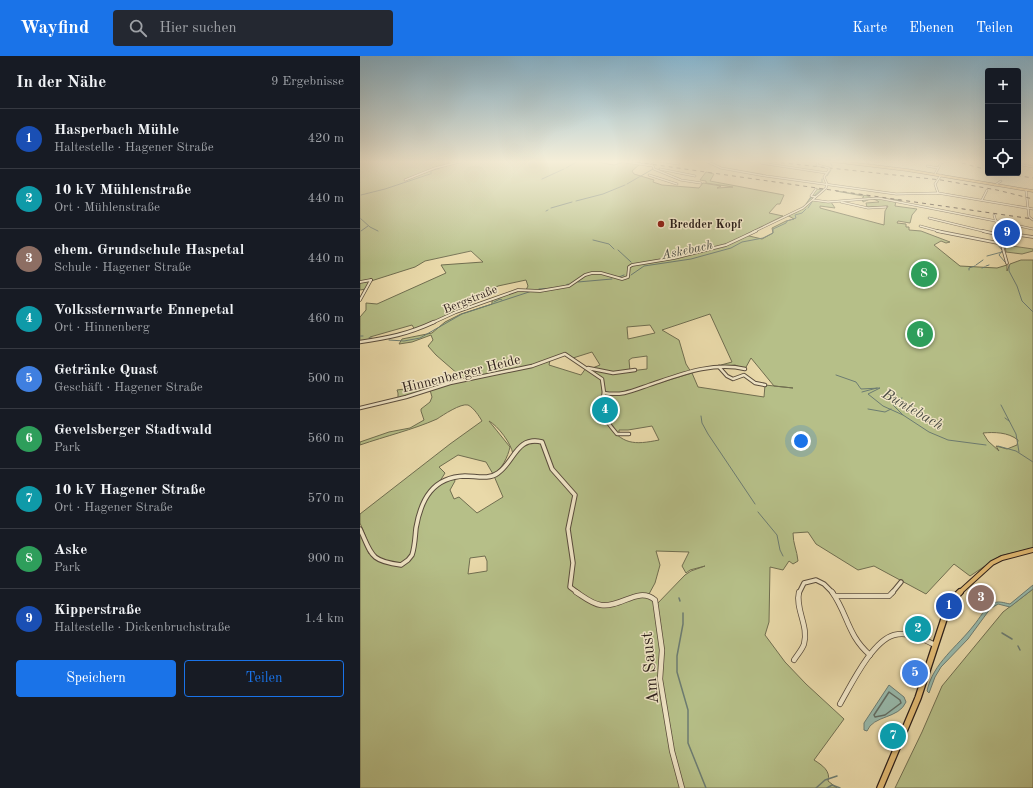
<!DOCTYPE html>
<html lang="de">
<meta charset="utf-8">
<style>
:root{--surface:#171b24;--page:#242831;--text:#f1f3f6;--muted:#9ea1a6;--line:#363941;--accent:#1a73e8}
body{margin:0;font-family:"Old Standard TT",serif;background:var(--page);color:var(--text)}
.controls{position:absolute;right:12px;top:12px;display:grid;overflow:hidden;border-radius:4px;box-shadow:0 4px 16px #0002}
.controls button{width:36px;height:36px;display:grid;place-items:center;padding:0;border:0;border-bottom:1px solid var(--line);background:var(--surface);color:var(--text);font:20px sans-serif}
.you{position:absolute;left:441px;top:385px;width:14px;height:14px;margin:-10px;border:3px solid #fff;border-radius:50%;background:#1a73e8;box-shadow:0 0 0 6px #1a73e833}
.badge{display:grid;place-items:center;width:26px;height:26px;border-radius:50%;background:var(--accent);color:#fff;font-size:13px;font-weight:700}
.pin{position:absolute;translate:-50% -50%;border:2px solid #fff;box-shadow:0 1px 4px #0006}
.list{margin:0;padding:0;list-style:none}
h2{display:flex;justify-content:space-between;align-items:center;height:52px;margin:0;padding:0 16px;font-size:17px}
h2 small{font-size:13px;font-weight:400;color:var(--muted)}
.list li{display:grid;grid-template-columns:26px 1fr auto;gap:12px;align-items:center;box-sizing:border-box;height:60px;padding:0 16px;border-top:1px solid var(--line)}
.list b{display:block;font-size:15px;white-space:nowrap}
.list p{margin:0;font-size:13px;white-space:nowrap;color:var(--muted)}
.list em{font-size:13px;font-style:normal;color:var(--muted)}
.actions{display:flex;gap:8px;padding:12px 16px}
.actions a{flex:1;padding:9px 0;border:1px solid var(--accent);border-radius:4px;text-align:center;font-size:14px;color:var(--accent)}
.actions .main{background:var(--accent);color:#fff}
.icon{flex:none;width:22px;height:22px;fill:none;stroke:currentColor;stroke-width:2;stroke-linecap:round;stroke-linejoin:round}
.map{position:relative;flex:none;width:673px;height:732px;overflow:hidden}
header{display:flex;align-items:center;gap:24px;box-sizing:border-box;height:56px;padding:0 20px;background:var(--accent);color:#fff}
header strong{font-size:19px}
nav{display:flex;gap:22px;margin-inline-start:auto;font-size:14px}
.search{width:280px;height:36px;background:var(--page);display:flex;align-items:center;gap:10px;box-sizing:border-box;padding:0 14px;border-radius:4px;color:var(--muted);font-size:15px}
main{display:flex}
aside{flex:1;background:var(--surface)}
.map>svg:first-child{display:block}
</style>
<header>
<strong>Wayfind</strong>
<div class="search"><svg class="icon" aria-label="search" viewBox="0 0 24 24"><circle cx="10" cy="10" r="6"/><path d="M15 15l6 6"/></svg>Hier suchen</div>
<nav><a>Karte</a><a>Ebenen</a><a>Teilen</a></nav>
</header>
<main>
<aside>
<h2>In der Nähe<small>9 Ergebnisse</small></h2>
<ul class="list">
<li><span class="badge" style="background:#1a4fb4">1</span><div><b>Hasperbach Mühle</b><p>Haltestelle · Hagener Straße</p></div><em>420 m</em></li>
<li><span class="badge" style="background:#0f9aa8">2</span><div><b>10 kV Mühlenstraße</b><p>Ort · Mühlenstraße</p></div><em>440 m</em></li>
<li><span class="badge" style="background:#8d6e63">3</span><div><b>ehem. Grundschule Haspetal</b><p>Schule · Hagener Straße</p></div><em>440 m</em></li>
<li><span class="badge" style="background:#0f9aa8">4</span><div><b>Volkssternwarte Ennepetal</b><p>Ort · Hinnenberg</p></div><em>460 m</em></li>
<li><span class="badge" style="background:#3f7fe0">5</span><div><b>Getränke Quast</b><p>Geschäft · Hagener Straße</p></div><em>500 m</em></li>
<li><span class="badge" style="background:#2e9e5b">6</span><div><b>Gevelsberger Stadtwald</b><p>Park</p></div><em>560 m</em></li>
<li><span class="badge" style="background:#0f9aa8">7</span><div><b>10 kV Hagener Straße</b><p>Ort · Hagener Straße</p></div><em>570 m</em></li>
<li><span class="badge" style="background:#2e9e5b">8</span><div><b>Aske</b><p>Park</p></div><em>900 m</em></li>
<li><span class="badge" style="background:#1a4fb4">9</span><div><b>Kipperstraße</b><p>Haltestelle · Dickenbruchstraße</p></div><em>1.4 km</em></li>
</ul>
<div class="actions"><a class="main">Speichern</a><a>Teilen</a></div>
</aside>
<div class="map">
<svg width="673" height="732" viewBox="0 0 673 732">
<rect width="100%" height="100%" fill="#e9d9a9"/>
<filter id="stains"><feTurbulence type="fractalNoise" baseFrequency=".005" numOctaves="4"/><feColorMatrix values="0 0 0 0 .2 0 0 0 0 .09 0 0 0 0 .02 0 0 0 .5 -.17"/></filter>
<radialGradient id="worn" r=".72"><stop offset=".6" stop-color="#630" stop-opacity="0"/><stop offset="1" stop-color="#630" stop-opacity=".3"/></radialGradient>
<!-- green -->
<g fill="#b6bf88" stroke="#706e50" fill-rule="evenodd">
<path d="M0 105H91L83 110 104 105H233L254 109 264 106 280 108 272 115 274 118 294 124 293 126 302 129 339 132 343 127 361 130 357 132 373 131 346 127V125L340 124 346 116 354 118 350 125 424 139 420 148H417L409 157 423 160 385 179 402 183 413 177 412 172 426 165 434 163 427 159 436 156 450 147 446 148 456 133 464 134 453 144 471 146 475 152 460 150V152L524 169 525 155 528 150 507 151 506 147 519 146C514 141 507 144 503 146L502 142 504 141 503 140 476 135 508 140 512 142 541 144 536 145 535 150 557 153 552 159 550 167 538 165 537 167 546 168V171H549V174L561 175 590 186 586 187 581 185 574 189 600 210 637 212 647 209V215L650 208 661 204H673V492L640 500 610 520 594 508 566 538 514 510 498 514 456 488 448 476 433 477C433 488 437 494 438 505L433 508 429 505 423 514 410 511 409 566 405 579 425 606 446 628 484 663 454 704C462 709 471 715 468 725L477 732H0V477L9 498 12 496 0 467V458L90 388 122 365C119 360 114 352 108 349 101 347 83 359 77 363 52 374 26 380 0 389V386L29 376 50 372 64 364 61 355V353L70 346 72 341 70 334 38 342V337L37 334 68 330 99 319 76 299 68 290 73 284 71 279 52 286 39 288 42 283 72 277 85 266 101 258 132 248V244L153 236 166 234 168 230 166 224 138 230 122 240 91 251 95 256 72 268 55 274 52 269 10 281 9 285 0 286V261L6 254V247L17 248 86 217 81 209 123 206 111 195 65 205 55 211 11 225 6 233 0 234ZM350 258 372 306 350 312 375 309 385 313 391 302 414 330 433 332 405 329 404 341 338 331 332 317 276 334 255 339 331 316 326 308 319 284 302 274ZM290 269 295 277 268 283 267 271ZM232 296 240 309 230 313 226 312 221 319 189 309 190 304 207 298 213 302ZM287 300V313L270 315 269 304 272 302ZM242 323 243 324V334L249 338H244L251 350 246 364 257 378H259V374H268L292 370 299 384C274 389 262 389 246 366 243 362 239 355 239 350 239 345 242 342 243 338 243 335 242 327 242 323ZM129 365C138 370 151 387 153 398L140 415 134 420 143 441 117 457 99 441 94 443 90 434 95 425 94 422C71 426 61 448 58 469 56 479 57 493 50 502 48 505 43 508 40 509L48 503 53 493 56 468 66 438 80 425 85 417 79 411 98 399 126 406 133 418C142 414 148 400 150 391ZM623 377C634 376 648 376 658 384L657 389 647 393 636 390 639 395 628 385ZM296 495 329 496 322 510 326 517 330 514 345 510 331 515 325 519 296 549 303 594 300 623 309 676 299 623 302 595 294 544 287 538H289L295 527 300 509ZM125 500 127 505V515L108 518 110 502Z"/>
<polygon points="645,189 673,193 673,195 662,198 646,196"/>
<polygon points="673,533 673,732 535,732 562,676 582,630 643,556"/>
</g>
<!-- water -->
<g fill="#97baad" stroke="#6c7c72">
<path d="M673 529V533L650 551 638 548 630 553 608 583 581 611 575 621 569 637 567 635C573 607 597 591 614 569 620 562 624 553 632 548 638 544 644 547 650 548Z"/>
<path d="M529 629 544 641 546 646C539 663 513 659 507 675L504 674V667Z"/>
</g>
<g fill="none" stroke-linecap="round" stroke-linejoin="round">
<!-- shore -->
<polygon stroke="#616c63" stroke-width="1.5" points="529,636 540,644 541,647 525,659 515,661 514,659"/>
<!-- stream-far1 -->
<g stroke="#6c7c72" stroke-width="1">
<polyline points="470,106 472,110"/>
<polyline points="213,108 218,105"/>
<polyline points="206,112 213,108"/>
<polyline points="71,118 71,115 89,109"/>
<polyline points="467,120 471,114"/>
<polyline points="182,123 204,113"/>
<polyline points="462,123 462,126"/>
<polyline points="267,128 293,113"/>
<polyline points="1,139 25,133 70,118"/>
<polyline points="454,140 462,133"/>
<polyline points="449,144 452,141"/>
<polyline points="216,145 243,138 265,129"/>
<polyline points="191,152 212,146"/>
<polyline points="448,152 452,146"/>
<polyline points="186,155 188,154"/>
<polyline points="0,162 10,171 18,175"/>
<polyline points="1,175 8,170"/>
<polyline points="233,184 249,188 254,193"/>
<polyline points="637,188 642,194"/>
<polyline points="258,194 271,206"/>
<polyline points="642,195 639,199 645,206"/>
<polyline points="627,200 642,196"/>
<polyline points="616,209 623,204"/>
<polyline points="649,209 649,215 657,230 662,245 673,256"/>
<polyline points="626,210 629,209"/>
<polyline points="622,212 625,211"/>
<polyline points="609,214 609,212 615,210"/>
<polyline points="271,219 284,210 331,203 371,192 382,186 403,182 413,177 413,173 426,167 427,165 436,162 435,159 442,157 446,153"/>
<polyline points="259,221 264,219"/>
<polyline points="218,226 252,223"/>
<polyline points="205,230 208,228"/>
<polyline points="179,233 194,232"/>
<polyline points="134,246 140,243 142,244"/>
<polyline points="0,280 3,280"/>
<polyline points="9,282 12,282"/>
<polyline points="29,284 44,285 60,282 102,258 172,235"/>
<polyline points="476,319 496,326 501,333 520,332 508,338 523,350 543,359 569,376 588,384 626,389"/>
<polyline points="502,336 517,332"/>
<polyline points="536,339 531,345 551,349 533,349 543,359"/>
<polyline points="533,345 542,342"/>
<polyline points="641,349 656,378 659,396"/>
<polyline points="508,353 525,356 531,353"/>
<polyline points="341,360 342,367 348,378 395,448"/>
<polyline points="645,362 649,365"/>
<polyline points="638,390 656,395 673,406"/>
<polyline points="398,456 417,479 420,494 423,500"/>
</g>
<!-- stream -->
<g stroke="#6c7c72" stroke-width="1.5">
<polyline points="319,542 320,545"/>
<polyline points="323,557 323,568 317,600 317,616 328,654 328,687 346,732"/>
<polyline points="642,577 652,583"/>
<polyline points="658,590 660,594"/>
<polyline points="456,732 465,724 477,720"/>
<polyline points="467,732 472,729 480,732"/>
</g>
<defs>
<g id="minor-far4">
<polyline points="259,105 293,110 294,113 321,124 341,127"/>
<polyline points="299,105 319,108"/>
<polyline points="346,105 361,112 406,120 536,138 578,137 673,153"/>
<polyline points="458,105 457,109 469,112"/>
<polyline points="408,107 401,107 467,117"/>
<polyline points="658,108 673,111"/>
<polyline points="288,109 294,105"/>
<polyline points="567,110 578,112"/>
<polyline points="300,113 335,120"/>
<polyline points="575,118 581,107 586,105"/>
<polyline points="289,119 317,128"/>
<polyline points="45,124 75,112 103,105"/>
<polyline points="635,129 641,125"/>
<polyline points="666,134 669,161 673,164"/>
<polyline points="578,137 575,128 581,119"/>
<polyline points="455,141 451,140 456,133"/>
<polyline points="453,144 468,146 518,142 636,165"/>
<polyline points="622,144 627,134"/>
<polyline points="481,146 508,152 526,151"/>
<polyline points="634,159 639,176"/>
<polyline points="569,162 627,176"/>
<polyline points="636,165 673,173"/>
<polyline points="560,170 582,176"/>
<polyline points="393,176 443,152 466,132 467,128 464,121 469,114"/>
</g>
<g id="minor-far3">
<polyline points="577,175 643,188"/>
<polyline points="623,175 640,179"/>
<polyline points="638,175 647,207"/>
<polyline points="639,176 673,181"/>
<polyline points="0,226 11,224"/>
<polyline points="0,244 11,224"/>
<polyline points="72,267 96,256 158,234 180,235 209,230 225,219 232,217 241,217 262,223 268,221 269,211 272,209 314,202 366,189 396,175"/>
</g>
<g id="minor-far2">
<path d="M0 286C28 282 48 278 74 266"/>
<polyline points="359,311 367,320 373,323 384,319 395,327 405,329"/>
<polyline points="228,312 253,317 275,314"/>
<path d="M244 337C262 340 272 335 289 329 319 319 353 305 385 313"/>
<path d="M244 337C237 355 246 365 257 378H269"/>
<polyline points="0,352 46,341 90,327 172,310 205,298 242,323 244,337"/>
<polyline points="172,385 176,385"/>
</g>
<g id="minor-far1">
<path d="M0 473C12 499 10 505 41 509L48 504 52 499C55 490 55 481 56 472 61 443 73 421 105 420 116 420 129 424 138 417 155 405 156 380 182 386L192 413 215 439 208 473 213 507 210 531 218 537"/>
<polyline points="439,537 444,527 456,524 464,528 473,537"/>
<polyline points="532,537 541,526"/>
</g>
<g id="minor">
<path d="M216 536C224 541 232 548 241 549 261 552 278 530 295 544L302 594 300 623 312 695 322 732"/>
<path d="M472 536C488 558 487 579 510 599"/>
<polyline points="476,540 529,540 533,536"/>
<path d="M434 604C437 599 442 594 444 588 449 570 435 553 439 536"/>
<path d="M480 648C491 629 512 585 534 579 548 575 563 583 575 589"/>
</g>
<polyline id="major-far2" points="472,105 547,114 673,135"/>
<polyline id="major-far1" points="599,537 632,507 642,502 673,494"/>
<polyline id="major" points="520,732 558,642 584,563 592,544 600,536"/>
</defs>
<!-- minor-far4 casing -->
<use href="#minor-far4" stroke="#5a4d3d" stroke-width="2.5"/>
<!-- minor-far3 casing -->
<use href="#minor-far3" stroke="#5a4d3d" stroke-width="3.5"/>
<!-- minor-far2 casing -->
<use href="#minor-far2" stroke="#5a4d3d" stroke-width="4.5"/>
<!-- minor-far1 casing -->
<use href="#minor-far1" stroke="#5a4d3d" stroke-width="5.5"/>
<!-- minor casing -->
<use href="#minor" stroke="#5a4d3d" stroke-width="6"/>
<!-- major-far2 casing -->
<use href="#major-far2" stroke="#2b1e19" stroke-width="3"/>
<!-- major-far1 casing -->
<use href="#major-far1" stroke="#2b1e19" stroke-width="6"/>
<!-- major casing -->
<use href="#major" stroke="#2b1e19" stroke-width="8"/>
<!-- minor-far4 -->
<use href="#minor-far4" stroke="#f1e6c7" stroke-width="1.5"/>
<!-- minor-far3 -->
<use href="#minor-far3" stroke="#f1e6c7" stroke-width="2"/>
<!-- minor-far2 -->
<use href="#minor-far2" stroke="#f1e6c7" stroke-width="2.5"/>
<!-- minor-far1 -->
<use href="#minor-far1" stroke="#f1e6c7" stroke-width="3.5"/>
<!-- minor -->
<use href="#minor" stroke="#f1e6c7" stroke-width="4.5"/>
<!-- major-far2 -->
<use href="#major-far2" stroke="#e4bc74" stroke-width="2"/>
<!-- major-far1 -->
<use href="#major-far1" stroke="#e4bc74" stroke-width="4"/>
<!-- major -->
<use href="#major" stroke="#e4bc74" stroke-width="5.5"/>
<!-- rail -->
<g stroke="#2b1e19" stroke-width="1" stroke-dasharray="4 4" stroke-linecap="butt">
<polyline points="269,105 673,163"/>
<polyline points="405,105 581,124 637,134 673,143"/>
<polyline points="594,105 628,114"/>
<polyline points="641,117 673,122"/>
</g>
<defs>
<polyline id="minor-bridge" points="469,112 469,114"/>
</defs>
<!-- minor-bridge casing -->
<use href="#minor-bridge" stroke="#5a4d3d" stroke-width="2.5" stroke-linecap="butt"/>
<!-- minor-bridge -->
<use href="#minor-bridge" stroke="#f1e6c7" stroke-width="1.5"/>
</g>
<!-- sky -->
<linearGradient id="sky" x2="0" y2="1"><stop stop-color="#87b6d0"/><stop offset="0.51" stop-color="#f5eed8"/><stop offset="1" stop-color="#f5eed8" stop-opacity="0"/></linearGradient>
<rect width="673" height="207" fill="url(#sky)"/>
<!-- markers -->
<circle fill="#8f2418" stroke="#f1e6c7" stroke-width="1.5" cx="301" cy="168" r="4"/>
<g text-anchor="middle" stroke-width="3" stroke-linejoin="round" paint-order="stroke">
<!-- far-poi labels -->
<g font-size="12" font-weight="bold" fill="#2b1e19" stroke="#f1e6c7" text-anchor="start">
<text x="309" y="172">Bredder Kopf</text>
</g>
<!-- far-street labels -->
<g font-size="12" fill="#2b1e19" stroke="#f1e6c7">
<text transform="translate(110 243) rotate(-22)" y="4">Bergstraße</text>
</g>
<!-- far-water labels -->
<g font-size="13" font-style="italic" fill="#4b4d45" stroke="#f1e6c7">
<text transform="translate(327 193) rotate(-12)" y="5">Askebach</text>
</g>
<!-- street labels -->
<g font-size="14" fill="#2b1e19" stroke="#f1e6c7">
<text transform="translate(101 317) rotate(-14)" y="5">Hinnenberger Heide</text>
</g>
<!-- water labels -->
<g font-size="15" font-style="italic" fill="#4b4d45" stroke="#f1e6c7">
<text transform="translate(553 353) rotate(30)" y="5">Buntebach</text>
</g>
<!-- near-street labels -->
<g font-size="17" fill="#2b1e19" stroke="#f1e6c7">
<text transform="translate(289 612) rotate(-95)" y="6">Am Saust</text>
</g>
</g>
<rect width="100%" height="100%" filter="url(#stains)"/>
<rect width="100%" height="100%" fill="url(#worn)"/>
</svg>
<div class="controls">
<button>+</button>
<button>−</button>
<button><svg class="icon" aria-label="locate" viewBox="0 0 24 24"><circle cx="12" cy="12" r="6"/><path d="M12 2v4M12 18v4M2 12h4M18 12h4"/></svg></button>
</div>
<div class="you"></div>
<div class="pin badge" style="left:589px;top:550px;background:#1a4fb4">1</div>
<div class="pin badge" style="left:558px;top:573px;background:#0f9aa8">2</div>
<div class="pin badge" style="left:621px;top:542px;background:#8d6e63">3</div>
<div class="pin badge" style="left:245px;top:354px;background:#0f9aa8">4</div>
<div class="pin badge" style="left:555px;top:617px;background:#3f7fe0">5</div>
<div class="pin badge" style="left:560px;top:278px;background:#2e9e5b">6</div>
<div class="pin badge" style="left:533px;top:680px;background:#0f9aa8">7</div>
<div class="pin badge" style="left:564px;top:218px;background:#2e9e5b">8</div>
<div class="pin badge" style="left:647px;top:177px;background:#1a4fb4">9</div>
</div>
</main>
